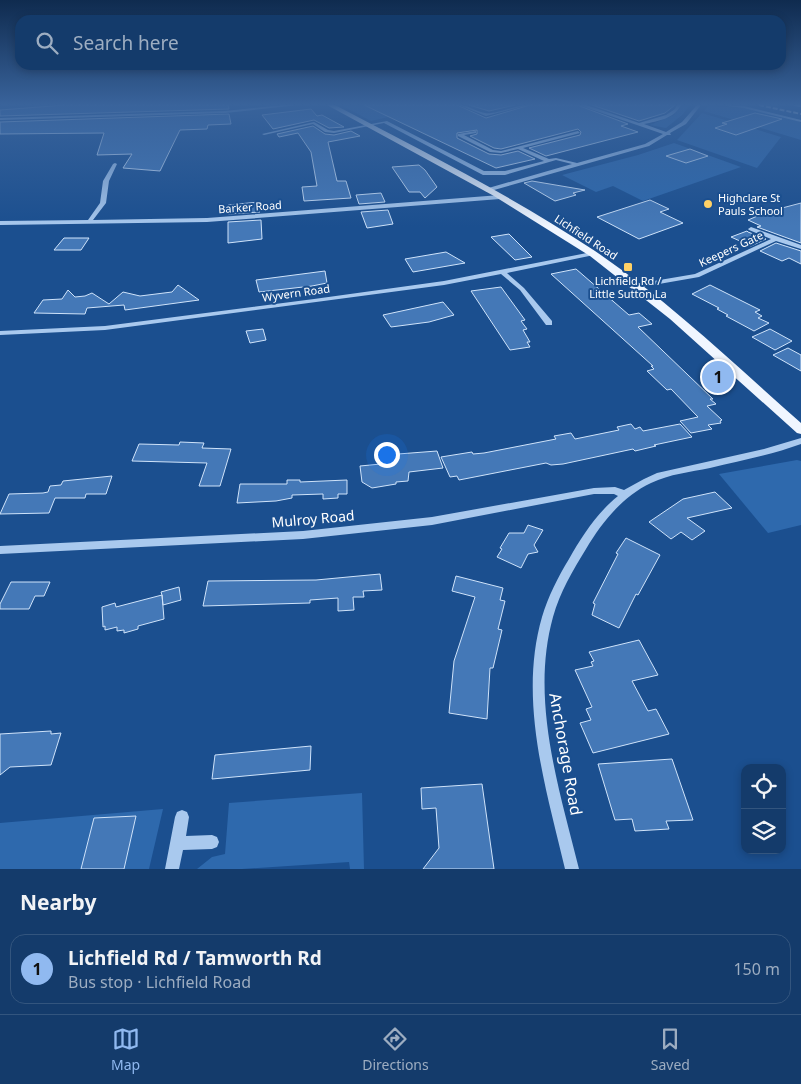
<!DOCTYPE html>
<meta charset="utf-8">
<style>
:root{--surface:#143b6b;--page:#1d4271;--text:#f1f3f6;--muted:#9dadc1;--line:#33557e;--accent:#90b9f0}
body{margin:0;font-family:"Noto Sans",sans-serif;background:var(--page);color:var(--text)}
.controls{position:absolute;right:15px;bottom:15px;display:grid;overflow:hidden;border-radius:10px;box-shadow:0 2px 8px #0003}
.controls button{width:45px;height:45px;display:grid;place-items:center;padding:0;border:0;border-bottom:1px solid var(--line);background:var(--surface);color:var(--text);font:25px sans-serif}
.you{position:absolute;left:386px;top:454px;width:18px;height:18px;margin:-12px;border:4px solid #fff;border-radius:50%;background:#1a73e8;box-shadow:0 0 0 8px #1a73e833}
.badge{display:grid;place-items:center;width:32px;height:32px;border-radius:50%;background:var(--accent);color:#111;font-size:16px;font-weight:700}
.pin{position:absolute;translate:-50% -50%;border:2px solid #fff;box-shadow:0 1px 5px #0006}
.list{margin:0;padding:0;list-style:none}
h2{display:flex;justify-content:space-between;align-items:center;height:65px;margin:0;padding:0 20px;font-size:21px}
h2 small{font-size:16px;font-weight:400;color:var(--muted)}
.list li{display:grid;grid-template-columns:32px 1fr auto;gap:15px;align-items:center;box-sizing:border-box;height:70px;margin:0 10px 10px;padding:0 10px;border:1px solid var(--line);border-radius:15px}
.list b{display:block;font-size:19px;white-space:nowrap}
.list p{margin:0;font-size:16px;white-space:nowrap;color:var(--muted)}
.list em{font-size:16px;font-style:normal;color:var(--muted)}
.icon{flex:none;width:28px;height:28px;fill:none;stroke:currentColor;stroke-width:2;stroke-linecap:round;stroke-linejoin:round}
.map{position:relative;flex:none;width:801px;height:869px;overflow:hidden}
.search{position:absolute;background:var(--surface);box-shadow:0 2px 8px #0003;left:15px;right:15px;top:15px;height:55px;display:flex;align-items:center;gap:12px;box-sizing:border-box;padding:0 18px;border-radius:15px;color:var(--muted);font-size:19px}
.sheet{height:145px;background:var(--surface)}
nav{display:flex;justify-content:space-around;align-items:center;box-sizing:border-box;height:70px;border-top:1px solid var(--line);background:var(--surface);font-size:14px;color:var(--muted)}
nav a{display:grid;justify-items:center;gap:2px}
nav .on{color:var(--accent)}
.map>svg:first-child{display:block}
</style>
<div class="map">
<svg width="801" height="869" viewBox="0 0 801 869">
<rect width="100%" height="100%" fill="#1b4f8f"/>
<!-- green -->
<g fill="#2e69ad">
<polygon points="341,105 439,105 371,121"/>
<polygon points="683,105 690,105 682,115 666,128 650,125 674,115"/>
<polygon points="708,106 747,108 798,121 801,123 801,140 704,111"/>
<polygon points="702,113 781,137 757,168 677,140"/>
<polygon points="674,143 741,167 643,201 613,186 596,192 562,175 638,155"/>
<polygon points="797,460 801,461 801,525 768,533 719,474"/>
<polygon points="362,793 364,869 350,869 349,862 242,869 197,869 212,857 225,854 229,803"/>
<polygon points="163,809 149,869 0,869 0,823"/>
</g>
<!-- building -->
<g fill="#4478b7" stroke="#cfe3fa">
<polygon points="65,105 228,105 229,109 0,116 0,110"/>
<polygon points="364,105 457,105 486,118 530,105 577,105 628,124 621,126 638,132 546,156 529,148 580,135 581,132 578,129 501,149 494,148 470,136 477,134 477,130 457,133 457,138 489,154 501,155 518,151 535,159 496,168"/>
<polygon points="469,105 515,105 489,111"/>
<polygon points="592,105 675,105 665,113 639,121"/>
<polygon points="311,109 317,116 322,115 344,127 329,128 314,120 273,129 262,115"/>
<polygon points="755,113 782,119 736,135 715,128 727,124 722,123"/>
<polygon points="229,114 231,124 208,125 207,129 180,130 160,171 123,168 132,154 97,155 104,133 0,134 0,122"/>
<polygon points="313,126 325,134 334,135 351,131 360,136 328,142 337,181 346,181 351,198 304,201 302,187 317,186 311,152 298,133 279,137 277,134"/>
<polygon points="690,149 708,156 686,163 666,156"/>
<polygon points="419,165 425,170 437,187 425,198 420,192 409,192 392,167"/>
<polygon points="532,181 585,190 573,193 576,195 555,201 524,183"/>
<polygon points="381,193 385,202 359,204 356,195"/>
<polygon points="650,200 669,209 660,212 683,223 639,239 597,217"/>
<polygon points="259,202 260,212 228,214 228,205"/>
<polygon points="801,203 801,243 757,227 761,226 748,220 767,212"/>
<polygon points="388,210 393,224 367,228 361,212"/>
<polygon points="261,220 262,239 228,243 228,222"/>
<polygon points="747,231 748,232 766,239 751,246 731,237"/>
<polygon points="509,234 532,257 515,260 491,237"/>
<polygon points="64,238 89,238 81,250 54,250"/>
<polygon points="776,243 801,251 801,264 789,258 782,261 760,251"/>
<polygon points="446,252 465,263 413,272 405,259"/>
<polygon points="576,269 629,315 639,313 652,324 638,327 713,399 710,399 716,404 707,406 722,420 720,421 721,423 708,425 712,429 691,433 680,421 698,417 671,389 667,390 647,371 654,369 651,366 653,366 551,274"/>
<polygon points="325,271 327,283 312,286 259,292 256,280"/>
<polygon points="178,285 199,300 125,310 124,305 87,308 85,314 34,313 43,300 62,299 68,290 75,297 85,296 92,293 109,304 123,292 140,296 172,292"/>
<polygon points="710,285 760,310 755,312 762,316 758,318 769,323 754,331 726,316 728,315 717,309 719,308 692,294"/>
<polygon points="501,287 525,320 521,321 527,329 523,330 530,342 527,342 530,347 510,350 471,291"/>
<polygon points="443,302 454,315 429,322 391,327 383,315"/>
<polygon points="263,329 266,340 250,343 246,331"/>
<polygon points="770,329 792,341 775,350 752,337"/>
<polygon points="788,348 801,355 801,371 773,355"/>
<polygon points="631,424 635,429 640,427 643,431 680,424 692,437 654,445 656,446 635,451 633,449 563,464 551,465 546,463 459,480 457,476 450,477 441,457 472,452 473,454 484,453 556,439 554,436 571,433 575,439 619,430 617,427"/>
<polygon points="180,442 204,443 202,448 231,449 220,486 199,486 207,463 132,461 139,444 179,445"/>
<polygon points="437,451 443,468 409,472 408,481 396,482 396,484 372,488 362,482 360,466 381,464 380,461 399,459 398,454"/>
<polygon points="112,476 106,494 86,494 85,498 55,498 49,513 0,514 9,494 43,493 48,492 50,486 61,485 63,481"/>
<polygon points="287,480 300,480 300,482 347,480 347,494 338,494 338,498 323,499 323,494 292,495 292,498 276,501 237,503 240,484 287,484"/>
<polygon points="715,492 732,508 687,518 705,531 692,540 681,532 671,539 649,522 683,499"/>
<polygon points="528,525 543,530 534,545 538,552 528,554 521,568 497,557 502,549 500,548 509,533 524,533"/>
<polygon points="626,538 660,555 638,595 636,594 619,628 592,615 595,604 593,603 618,554 616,553"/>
<polygon points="380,574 382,590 363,591 364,597 353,597 354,610 338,611 338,598 310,600 310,603 203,606 208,581 316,580"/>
<polygon points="456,576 503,588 500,600 505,601 498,629 502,630 493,668 490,668 487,719 449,713 454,661 475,597 452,591"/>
<polygon points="11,582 50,582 44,596 35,596 29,609 0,609 0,604"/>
<polygon points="179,587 181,600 163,605 162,595 164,619 138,626 138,629 124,633 124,630 117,631 117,627 105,630 105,626 103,627 102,607 115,603 116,607 162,595 161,592"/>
<polygon points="639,640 658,675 632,681 648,711 656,709 669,734 593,753 580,723 591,720 586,709 592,707 575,670 593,666 591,662 594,661 589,652"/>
<polygon points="51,731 51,734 61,733 51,765 10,767 0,775 0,734"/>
<polygon points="311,746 310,770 212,779 215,755"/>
<polygon points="672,759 693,820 666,821 669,829 635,831 632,819 615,820 598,764"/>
<polygon points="482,784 494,869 423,869 439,848 436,808 422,809 421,788"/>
<polygon points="136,816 124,869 81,869 94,818"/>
</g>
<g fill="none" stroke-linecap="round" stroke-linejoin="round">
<!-- minor -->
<g fill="#a9c9ee" fill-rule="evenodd">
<polygon points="283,105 299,105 225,113 0,120 0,118 225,111"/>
<path d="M459 105C469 105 476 112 485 113 494 115 516 105 528 105L486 116Z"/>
<path d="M579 105H586L639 123 666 115 675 109 677 105H681C674 119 658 121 644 124L666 132 682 122 697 105H701L686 124 670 133 671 135H667L649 146 487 192 484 190 485 189 572 164 556 160 505 175H483L384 123 334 133 325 132 313 124 264 135 262 134 314 122 328 130 334 131 387 121 484 171H505L544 161 518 149 501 153 490 152 458 136V134L476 131V133L464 135 493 150 501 151 578 131 580 133 523 148 549 159 556 158 577 163 645 144 663 134Z"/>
<polygon points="719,105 744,106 801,120 801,122 744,108"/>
<polygon points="793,105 801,105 801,107 794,106"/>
<polygon points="115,163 117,164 109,181 106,203 93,220 207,218 500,195 503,197 500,199 207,222 0,225 0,221 88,220 100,203 103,181 113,164"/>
<polygon points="751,227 801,245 801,249 776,241 699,277 636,288 633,286 636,284 695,274 771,239 749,230 748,229"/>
<polygon points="592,252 594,253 594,255 507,273 524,288 552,321 552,325 546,325 520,290 501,274 444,285 105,330 0,335 0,331 105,326 314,299 444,281"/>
<path d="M801 438V444C771 455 740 461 710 468 690 472 670 474 651 483 623 496 602 522 586 549 573 570 560 592 553 617 530 700 559 788 579 869H565C546 788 518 700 542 617 548 597 558 577 569 559 582 536 597 513 618 496L614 494H594L432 525 303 539 0 554V546L303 531 432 517 594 488 615 487 624 490 644 479 657 473 764 449Z"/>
<polygon points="182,810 187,812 189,817 186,836 212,835 217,837 219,842 217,847 212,849 183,850 179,869 165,869 175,817 177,812"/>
</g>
<!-- major -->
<path fill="#f0f6ff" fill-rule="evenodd" d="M327 105H335C423 151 512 196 595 251 669 301 734 364 801 423V434L797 433 670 319 590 256 494 196Z"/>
<!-- rail -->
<polyline stroke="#fff" stroke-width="2" stroke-dasharray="5 2" stroke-linecap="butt" points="759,105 801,114"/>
</g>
<!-- sky -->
<linearGradient id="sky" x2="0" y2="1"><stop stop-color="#0f2b4f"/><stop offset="0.46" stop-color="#39639b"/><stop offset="1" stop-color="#39639b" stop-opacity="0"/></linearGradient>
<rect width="801" height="227" fill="url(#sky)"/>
<!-- markers -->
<g fill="#ffd166" stroke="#1b4f8f" stroke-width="2">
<circle cx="708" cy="204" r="5"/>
<rect x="623" y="262" width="10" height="10" rx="2.5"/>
</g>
<g text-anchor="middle" stroke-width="4" stroke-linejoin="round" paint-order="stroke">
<!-- far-poi labels -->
<g font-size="11" fill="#fff" stroke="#1b4f8f" text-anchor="start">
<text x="718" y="202">Highclare St<tspan x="718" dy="13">Pauls School</tspan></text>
<text x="628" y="285" text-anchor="middle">Lichfield Rd /<tspan x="628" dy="13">Little Sutton La</tspan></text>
</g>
<!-- far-street labels -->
<g font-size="11" fill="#fff" stroke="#1b4f8f">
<text transform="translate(250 207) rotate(-4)" y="4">Barker Road</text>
<text transform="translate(586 237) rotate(33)" y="4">Lichfield Road</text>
<text transform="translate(731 249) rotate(-25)" y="4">Keepers Gate</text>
<text transform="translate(296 293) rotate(-8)" y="4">Wyvern Road</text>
</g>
<!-- street labels -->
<g font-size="14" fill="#fff" stroke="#1b4f8f">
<text transform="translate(313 519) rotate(-5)" y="5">Mulroy Road</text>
</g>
<!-- near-street labels -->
<g font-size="16" fill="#fff" stroke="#1b4f8f">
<text transform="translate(566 754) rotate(80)" y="6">Anchorage Road</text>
</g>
</g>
</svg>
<div class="controls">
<button><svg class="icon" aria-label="locate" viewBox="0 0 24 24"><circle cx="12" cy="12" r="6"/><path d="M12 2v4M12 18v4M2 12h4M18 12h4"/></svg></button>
<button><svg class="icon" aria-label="layers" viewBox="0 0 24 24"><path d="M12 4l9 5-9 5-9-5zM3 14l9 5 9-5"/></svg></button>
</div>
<div class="you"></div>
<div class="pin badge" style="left:718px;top:377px">1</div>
<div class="search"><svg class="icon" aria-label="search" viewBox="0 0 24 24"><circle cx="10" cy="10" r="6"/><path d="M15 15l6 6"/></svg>Search here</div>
</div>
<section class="sheet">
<h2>Nearby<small></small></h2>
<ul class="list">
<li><span class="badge">1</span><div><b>Lichfield Rd / Tamworth Rd</b><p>Bus stop · Lichfield Road</p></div><em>150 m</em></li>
</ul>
</section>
<nav>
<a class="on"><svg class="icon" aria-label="map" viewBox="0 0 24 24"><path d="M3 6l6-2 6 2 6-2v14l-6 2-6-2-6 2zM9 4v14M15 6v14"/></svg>Map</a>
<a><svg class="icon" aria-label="directions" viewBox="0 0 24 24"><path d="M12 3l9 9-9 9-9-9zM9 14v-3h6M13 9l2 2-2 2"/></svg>Directions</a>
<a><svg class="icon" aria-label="saved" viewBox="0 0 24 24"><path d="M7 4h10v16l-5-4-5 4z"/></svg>Saved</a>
</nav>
